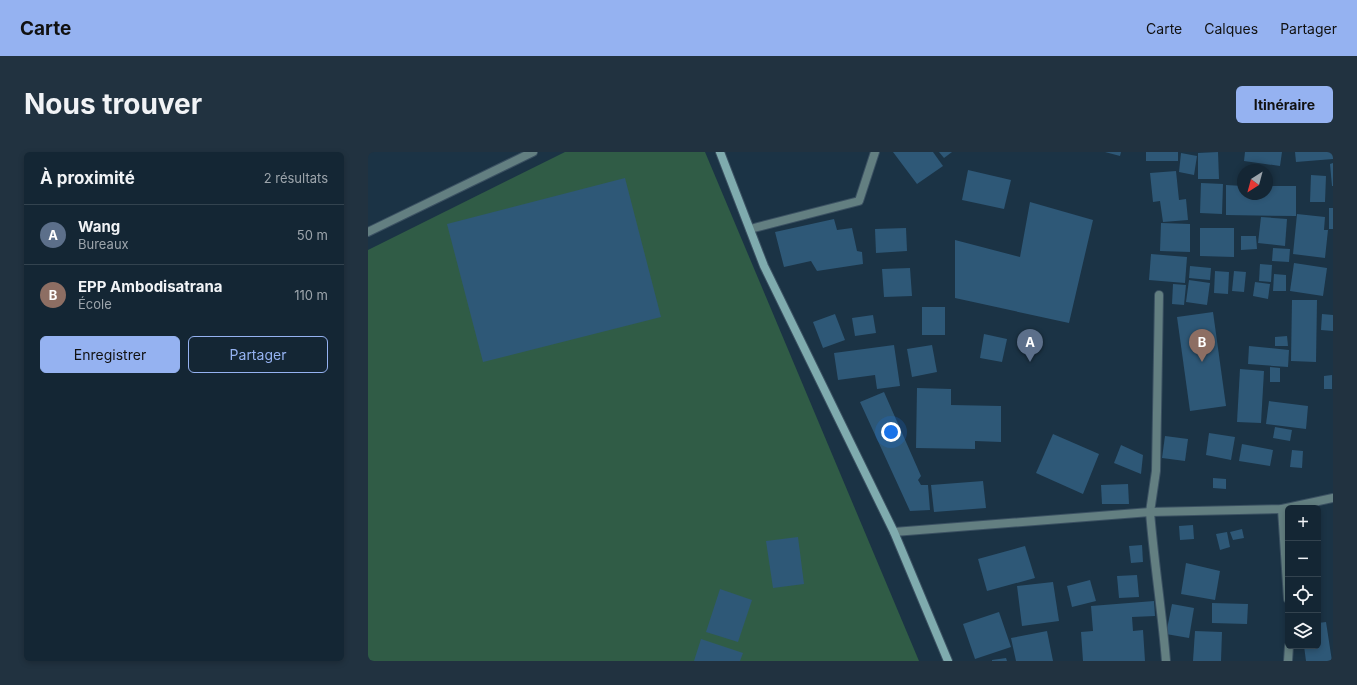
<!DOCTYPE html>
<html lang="fr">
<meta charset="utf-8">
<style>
:root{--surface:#142634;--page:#213240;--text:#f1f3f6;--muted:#9da5ac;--line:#33434f;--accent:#95b2f1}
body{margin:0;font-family:Inter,sans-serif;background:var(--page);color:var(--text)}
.controls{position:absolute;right:12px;bottom:12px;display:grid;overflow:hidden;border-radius:6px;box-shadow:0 2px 6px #0003}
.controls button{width:36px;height:36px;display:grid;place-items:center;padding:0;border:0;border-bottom:1px solid var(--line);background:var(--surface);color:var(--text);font:20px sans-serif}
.compass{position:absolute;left:869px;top:12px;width:36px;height:36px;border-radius:50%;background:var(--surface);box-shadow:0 2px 6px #0003;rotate:216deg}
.you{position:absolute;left:523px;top:280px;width:14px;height:14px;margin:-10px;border:3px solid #fff;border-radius:50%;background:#1a73e8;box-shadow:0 0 0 6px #1a73e833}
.badge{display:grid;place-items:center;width:26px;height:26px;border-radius:50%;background:var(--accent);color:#fff;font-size:13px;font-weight:700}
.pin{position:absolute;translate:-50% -33px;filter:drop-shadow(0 1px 2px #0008)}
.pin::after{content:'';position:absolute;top:21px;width:14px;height:12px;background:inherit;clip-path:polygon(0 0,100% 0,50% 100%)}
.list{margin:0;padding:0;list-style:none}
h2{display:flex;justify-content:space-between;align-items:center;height:52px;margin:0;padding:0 16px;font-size:17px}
h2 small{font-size:13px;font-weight:400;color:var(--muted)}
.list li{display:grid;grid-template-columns:26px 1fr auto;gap:12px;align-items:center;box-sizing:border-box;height:60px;padding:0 16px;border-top:1px solid var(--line)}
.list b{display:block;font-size:15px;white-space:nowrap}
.list p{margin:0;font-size:13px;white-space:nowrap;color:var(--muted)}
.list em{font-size:13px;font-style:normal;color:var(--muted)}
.actions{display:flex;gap:8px;padding:12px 16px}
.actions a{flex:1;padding:9px 0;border:1px solid var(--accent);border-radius:6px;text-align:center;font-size:14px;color:var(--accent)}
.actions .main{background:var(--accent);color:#111}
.icon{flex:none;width:22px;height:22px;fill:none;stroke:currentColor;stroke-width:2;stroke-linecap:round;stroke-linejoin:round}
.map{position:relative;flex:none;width:965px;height:509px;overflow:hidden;border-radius:6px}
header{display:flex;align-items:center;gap:24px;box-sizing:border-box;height:56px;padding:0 20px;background:var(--accent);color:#111}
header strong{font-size:19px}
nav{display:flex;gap:22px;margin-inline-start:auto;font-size:14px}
.intro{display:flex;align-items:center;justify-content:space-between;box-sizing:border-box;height:96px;padding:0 24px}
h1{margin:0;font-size:28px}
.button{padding:10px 18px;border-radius:6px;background:var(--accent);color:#111;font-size:14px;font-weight:700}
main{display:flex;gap:24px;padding:0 24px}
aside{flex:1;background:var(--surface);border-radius:6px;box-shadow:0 2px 6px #0003}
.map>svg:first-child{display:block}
</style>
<header>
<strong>Carte</strong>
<nav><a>Carte</a><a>Calques</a><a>Partager</a></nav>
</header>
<div class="intro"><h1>Nous trouver</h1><a class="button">Itinéraire</a></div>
<main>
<aside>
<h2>À proximité<small>2 résultats</small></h2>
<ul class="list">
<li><span class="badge" style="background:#5c6f8a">A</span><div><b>Wang</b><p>Bureaux</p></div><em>50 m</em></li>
<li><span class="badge" style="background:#8d6e63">B</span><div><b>EPP Ambodisatrana</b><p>École</p></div><em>110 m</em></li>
</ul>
<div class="actions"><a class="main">Enregistrer</a><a>Partager</a></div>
</aside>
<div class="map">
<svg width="965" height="509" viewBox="0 0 965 509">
<rect width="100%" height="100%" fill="#1b3345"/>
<!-- green -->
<polygon fill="#305c46" points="197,0 337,0 551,509 0,509 0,98"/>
<!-- building -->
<g fill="#2e5877">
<polygon points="525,0 565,0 575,14 549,32"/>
<polygon points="571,0 584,0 576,6"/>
<polygon points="737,0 753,0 752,4"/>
<rect x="778" y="0" width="32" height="9"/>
<polygon points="850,0 851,27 830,27 830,1"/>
<polygon points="877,0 914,0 912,14 876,9"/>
<polygon points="927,0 965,0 965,7 928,10"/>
<polygon points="813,1 829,4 826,23 811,20"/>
<polygon points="965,11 965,34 964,34 962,12"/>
<polygon points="600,18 643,28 636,57 594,48"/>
<polygon points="808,19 811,48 818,47 820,68 795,70 792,49 785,50 782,21"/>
<polygon points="943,23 958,24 957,50 942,50"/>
<polygon points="257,26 293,165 115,210 79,72"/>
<polygon points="833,31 855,32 854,62 832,61"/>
<polygon points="858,33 875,34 875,42 899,42 899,34 928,34 928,64 858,63"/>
<polygon points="662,50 725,68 701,171 587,146 587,88 652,105"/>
<rect x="961" y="56" width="4" height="21"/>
<polygon points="929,62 957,65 956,78 960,78 957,106 925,102"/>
<polygon points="893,65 919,67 917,94 890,91"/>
<polygon points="466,67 469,78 484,76 489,99 494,100 495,112 449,119 443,109 416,115 407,80"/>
<polygon points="793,71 822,72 822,100 792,99"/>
<polygon points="538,76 539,99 508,101 507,77"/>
<polygon points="832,76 866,76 866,105 832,104"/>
<polygon points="873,84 888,84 889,97 873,98"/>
<polygon points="905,96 922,97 921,110 904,109"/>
<polygon points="783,102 819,105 817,131 781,128"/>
<polygon points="926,111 959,116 955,144 922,139"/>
<polygon points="892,112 904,113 903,130 891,129"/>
<polygon points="822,114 843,116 842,128 821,126"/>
<polygon points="542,116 544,144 516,145 514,117"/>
<polygon points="847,119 861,120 860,142 846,141"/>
<polygon points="866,119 878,120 876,140 864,139"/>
<polygon points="906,122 918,123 918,139 905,139"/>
<polygon points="821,128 842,131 839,153 818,150"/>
<polygon points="887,130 902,132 900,147 885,144"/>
<polygon points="805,132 818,133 816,153 804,152"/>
<polygon points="924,148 949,148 948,210 923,209"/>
<rect x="554" y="155" width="23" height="28"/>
<polygon points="845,160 858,254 822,259 809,165"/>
<polygon points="467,162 477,188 455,196 445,170"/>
<polygon points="954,162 965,163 965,179 953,178"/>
<polygon points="505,163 508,181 487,184 484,166"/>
<polygon points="616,182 639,187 634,210 612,206"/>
<polygon points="919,184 920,194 907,194 907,185"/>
<polygon points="526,193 532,234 509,237 507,223 470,228 466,201"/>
<polygon points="564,193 569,220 544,225 539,197"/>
<polygon points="881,194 921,198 920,215 880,212"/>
<polygon points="902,215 912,216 912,230 902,230"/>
<polygon points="872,217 896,219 893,271 869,270"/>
<polygon points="964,223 964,237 956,237 956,224"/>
<polygon points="549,236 583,237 583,253 633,254 633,290 607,289 607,297 548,296"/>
<polygon points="516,240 553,324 550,328 553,333 560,333 562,358 542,359 492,250"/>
<polygon points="901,249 940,254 938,277 898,272"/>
<polygon points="907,275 924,278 922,289 905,286"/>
<polygon points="841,281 867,285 863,308 838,303"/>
<polygon points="685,282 731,302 715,342 668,321"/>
<polygon points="797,284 820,287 817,309 794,306"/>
<polygon points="874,292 905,298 902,314 871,309"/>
<polygon points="753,293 775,303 773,322 746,311"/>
<polygon points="924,298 935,299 934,316 922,315"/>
<polygon points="845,326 858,327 858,337 845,336"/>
<polygon points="615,329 618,356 566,360 563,333"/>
<polygon points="760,332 761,352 734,352 733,333"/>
<polygon points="825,373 826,387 812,388 811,374"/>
<polygon points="874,377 876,386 865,388 862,380"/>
<polygon points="859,380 862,395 852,398 848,382"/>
<polygon points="430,385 436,432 405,436 398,389"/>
<polygon points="774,393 775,410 763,411 761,394"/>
<polygon points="657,394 667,426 619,439 610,407"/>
<polygon points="818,411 852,419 847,448 813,442"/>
<polygon points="769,423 771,445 751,446 749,424"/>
<polygon points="722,428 728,449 704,455 699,434"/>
<polygon points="685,430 691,469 654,474 649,434"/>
<polygon points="352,437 384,448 370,490 338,480"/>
<polygon points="786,449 787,464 764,465 765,479 775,478 777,509 715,509 713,480 725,479 723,454"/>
<polygon points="844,451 880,452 879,472 844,471"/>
<polygon points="804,452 826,456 821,486 798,482"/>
<polygon points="631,460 643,495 607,507 595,472"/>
<polygon points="958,470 964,509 938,509 936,494 950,494 950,471"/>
<polygon points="679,479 685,509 648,509 643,486"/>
<polygon points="827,479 854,480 853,509 825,509"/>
<polygon points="333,487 375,501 372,509 326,509"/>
<polygon points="638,506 639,509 624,509 624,508"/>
</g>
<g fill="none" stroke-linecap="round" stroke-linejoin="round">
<defs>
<g id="lane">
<polyline points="382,77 491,49 507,0"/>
<polyline points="782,360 788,319 791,143"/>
</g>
<g id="street">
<polyline points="0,80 165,0"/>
<polyline points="914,357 920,447"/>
<path d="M782 360C786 410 794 459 798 509"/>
<polyline points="526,380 782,360 914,357 965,346"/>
<polyline points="920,509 921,494"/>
</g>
<polyline id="secondary" points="352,0 396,114 526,380 580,509"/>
</defs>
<!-- lane casing -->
<use href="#lane" stroke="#3b5162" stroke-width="10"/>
<!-- street casing -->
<use href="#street" stroke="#3b5162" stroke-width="10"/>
<!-- secondary casing -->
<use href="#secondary" stroke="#3b5162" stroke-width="10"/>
<!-- lane -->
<use href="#lane" stroke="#637f81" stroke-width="8"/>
<!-- street -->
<use href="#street" stroke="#637f81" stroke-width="8"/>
<!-- secondary -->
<use href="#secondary" stroke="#7fabae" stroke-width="8"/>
</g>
</svg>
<div class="controls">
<button>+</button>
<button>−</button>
<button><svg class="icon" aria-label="locate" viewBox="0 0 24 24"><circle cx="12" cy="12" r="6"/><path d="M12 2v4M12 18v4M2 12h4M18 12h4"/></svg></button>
<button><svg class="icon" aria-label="layers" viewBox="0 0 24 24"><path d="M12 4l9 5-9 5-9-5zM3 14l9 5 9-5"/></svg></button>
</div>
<svg class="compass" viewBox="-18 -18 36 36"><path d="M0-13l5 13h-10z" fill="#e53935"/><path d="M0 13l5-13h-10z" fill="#9da5ac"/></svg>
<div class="you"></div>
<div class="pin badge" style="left:662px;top:210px;background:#5c6f8a">A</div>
<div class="pin badge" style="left:834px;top:210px;background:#8d6e63">B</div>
</div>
</main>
